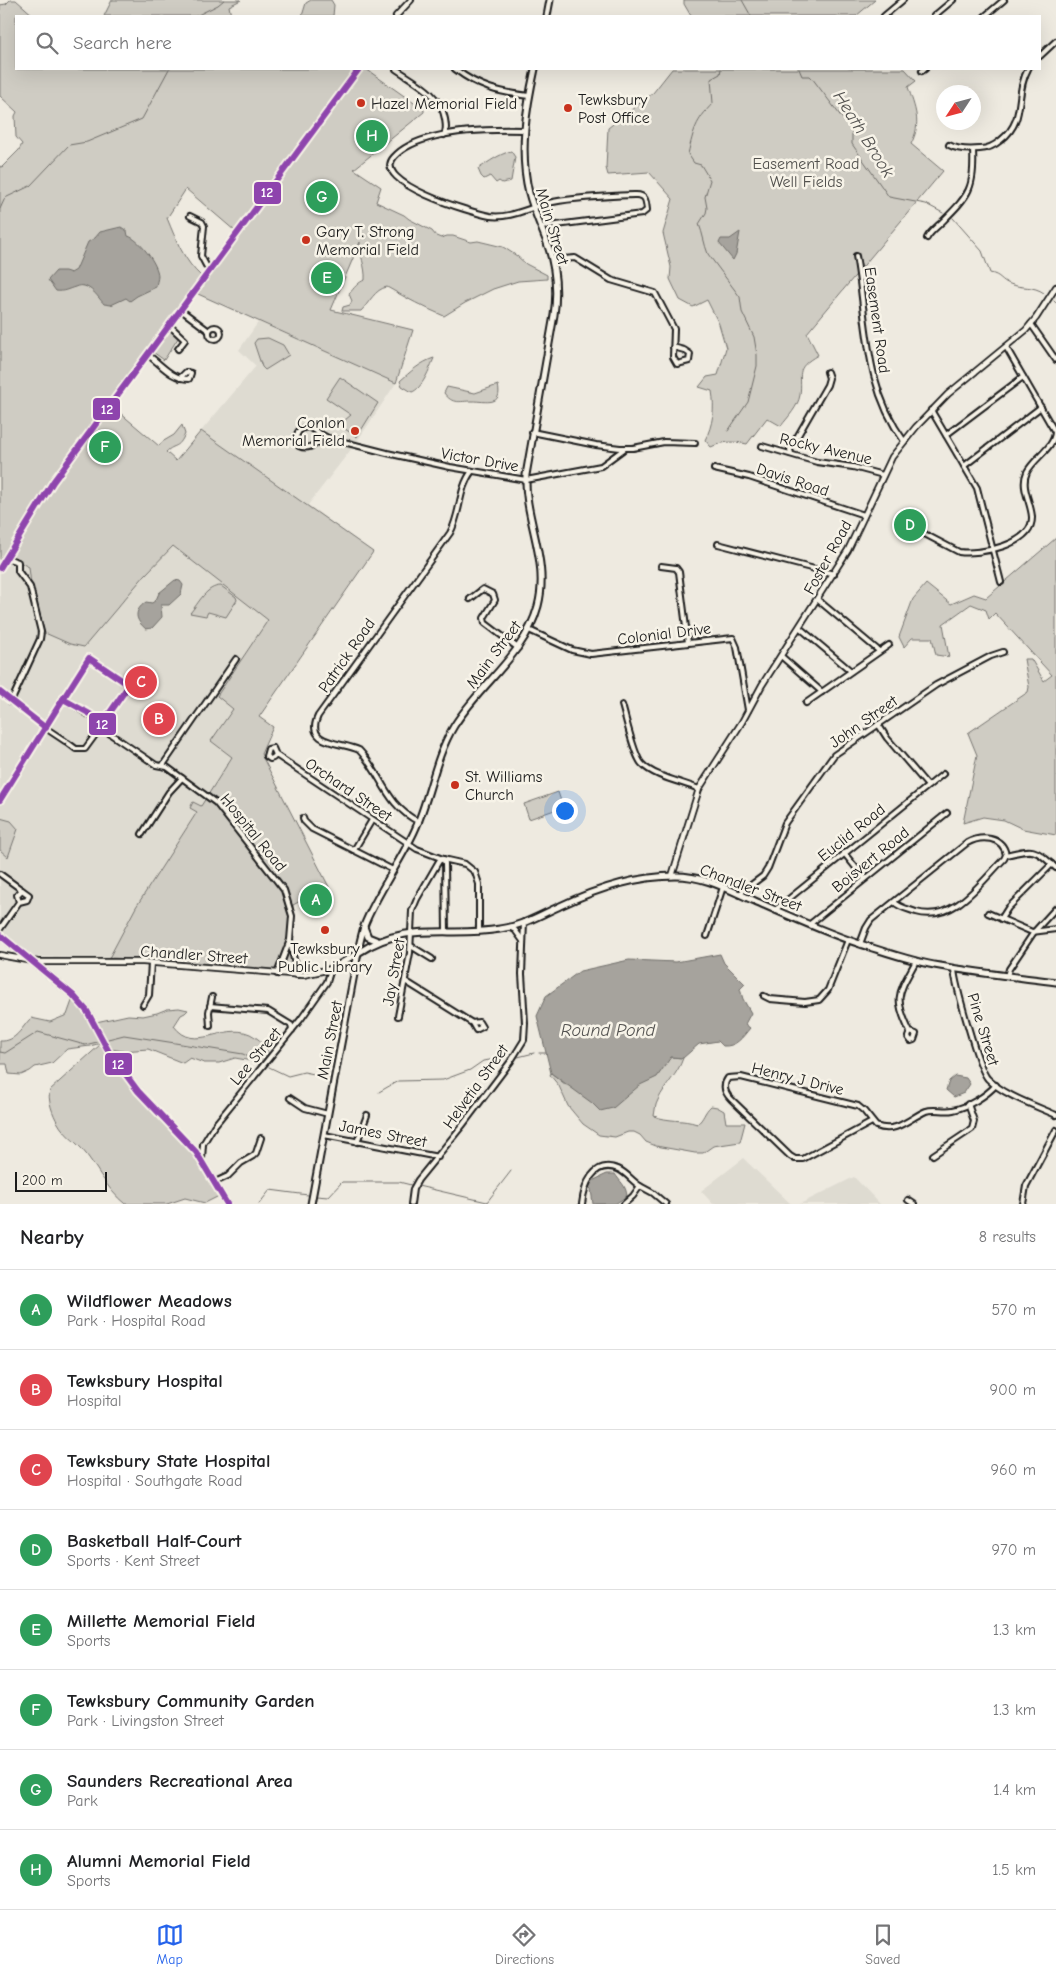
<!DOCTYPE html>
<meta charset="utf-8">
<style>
:root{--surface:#fff;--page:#f6f6f6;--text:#202124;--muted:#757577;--line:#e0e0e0;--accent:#2563eb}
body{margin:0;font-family:"Comic Neue",sans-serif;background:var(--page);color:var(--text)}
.compass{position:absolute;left:936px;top:85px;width:45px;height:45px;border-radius:50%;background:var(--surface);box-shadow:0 5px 20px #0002;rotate:234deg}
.scale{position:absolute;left:15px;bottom:12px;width:92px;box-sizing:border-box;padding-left:5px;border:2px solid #1c1c1c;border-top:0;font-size:14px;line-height:18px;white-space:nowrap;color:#1c1c1c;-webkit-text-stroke:4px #f7f3e8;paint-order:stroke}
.you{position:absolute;left:564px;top:810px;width:18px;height:18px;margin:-12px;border:4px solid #fff;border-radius:50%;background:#1a73e8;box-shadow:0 0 0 8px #1a73e833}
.badge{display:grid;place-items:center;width:32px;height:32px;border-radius:50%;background:var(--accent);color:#fff;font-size:16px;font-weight:700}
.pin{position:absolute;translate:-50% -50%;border:2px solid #fff;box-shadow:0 1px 5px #0006}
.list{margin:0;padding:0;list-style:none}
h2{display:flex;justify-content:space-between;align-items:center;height:65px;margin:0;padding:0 20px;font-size:21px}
h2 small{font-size:16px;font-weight:400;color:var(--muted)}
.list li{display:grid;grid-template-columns:32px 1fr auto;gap:15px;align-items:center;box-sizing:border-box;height:80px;padding:0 20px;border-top:1px solid var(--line)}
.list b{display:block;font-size:19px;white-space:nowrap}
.list p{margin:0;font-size:16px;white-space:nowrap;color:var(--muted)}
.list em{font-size:16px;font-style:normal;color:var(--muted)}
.icon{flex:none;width:28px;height:28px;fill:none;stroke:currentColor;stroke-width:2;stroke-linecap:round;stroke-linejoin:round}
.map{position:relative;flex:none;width:1056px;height:1204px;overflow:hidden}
.search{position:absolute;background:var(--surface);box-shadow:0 5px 20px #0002;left:15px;right:15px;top:15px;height:55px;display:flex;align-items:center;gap:12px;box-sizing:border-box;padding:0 18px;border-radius:0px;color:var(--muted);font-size:19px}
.sheet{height:705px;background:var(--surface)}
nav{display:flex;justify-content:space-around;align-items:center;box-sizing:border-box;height:70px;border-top:1px solid var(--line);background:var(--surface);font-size:14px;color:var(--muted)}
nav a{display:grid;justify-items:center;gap:2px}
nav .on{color:var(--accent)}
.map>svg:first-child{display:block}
</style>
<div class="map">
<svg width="1056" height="1204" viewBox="0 0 1056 1204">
<rect width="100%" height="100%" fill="#eeeae0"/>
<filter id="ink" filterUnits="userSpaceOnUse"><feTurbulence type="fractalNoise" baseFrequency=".02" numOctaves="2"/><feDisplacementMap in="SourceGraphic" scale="10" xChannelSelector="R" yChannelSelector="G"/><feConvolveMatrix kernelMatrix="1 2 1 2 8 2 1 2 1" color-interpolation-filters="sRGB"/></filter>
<g filter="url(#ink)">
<!-- built -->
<g fill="#dedbd1">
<polygon points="259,321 396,383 356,443 308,505 373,552 259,717 273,727 261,754 329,887 293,905 293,941 300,972 156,960 34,957 0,929 0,572 45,499 113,407 176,461 256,366 239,350"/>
<polygon points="744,1158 744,1159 791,1204 713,1204 701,1191"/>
<polygon points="854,1177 880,1204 800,1204"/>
</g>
<!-- green -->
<g fill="#cfccc3" stroke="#767470">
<path d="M10 0H16L34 16H16V69H355L235 231 186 189 167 218C176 240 184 261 202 277L132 371V374L41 494 0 560V166L2 167 19 150 22 144 16 137 15 116 17 112 0 96V5L6 4Z"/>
<polygon points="112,0 241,0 229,6 231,16 104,16"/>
<polygon points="311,0 331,0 334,5 333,16 302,16 306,3"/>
<polygon points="684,0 875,0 856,16 691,16 684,4"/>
<path d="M361 69H366L424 110V112L354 169 381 187 376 202 404 215 409 219 432 231 436 236 441 238 447 236H453L471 242 478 241 503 247 517 256 526 264 547 275V279L518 281 493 289 465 303 444 316C425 308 406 298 387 287 375 289 369 303 361 311H342L343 307 350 305 352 301 349 294C354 288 358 282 365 280 366 266 359 255 360 242L331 310 413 330 396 383 198 294Z"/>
<path d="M672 69H905L916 81 908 87C915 108 922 123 911 144L943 171 807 333 818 355C793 369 803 374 800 395 798 407 788 417 781 426L767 418 747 444C734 441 724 441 711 447L705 440C713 425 715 408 712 391L699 387 707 377 718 375 726 348 719 324 707 300 693 307 680 300 670 279 671 267 663 233 673 199 649 172 608 175 606 168 608 128 653 93Z"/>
<path d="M511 151 515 157 511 181 502 183 499 181 496 183 490 176 484 179 481 176 478 169C490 161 498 155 511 151Z"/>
<polygon points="170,328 180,335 164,360 153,352"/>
<polygon points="268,338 283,345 289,355 265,370 262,367 254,343 257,339"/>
<path d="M434 358C430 368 422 389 412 392L402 386 400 381C410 372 421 362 434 358Z"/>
<polygon points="340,377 378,403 357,437 339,425 351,415 326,398"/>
<path d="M498 385C503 407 486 401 472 401 459 401 453 405 444 393L447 387 475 393Z"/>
<path d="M113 407 159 446 162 442 174 435 182 425 185 434C178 450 175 443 166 452L176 461 201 431 373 552 259 717 273 727 261 754 329 887 320 892 325 901 313 908 306 898 293 905V941L300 972 156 960 109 958 136 907 197 812 190 808 193 802 201 806 232 757 211 741 233 709 217 696 268 620 173 546 145 575 84 647 70 644 45 633 39 618 31 585 29 567 9 557 57 482Z"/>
<polygon points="1056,538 1056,835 1023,829 1004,820 983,817 963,823 977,755 968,733 1028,692 1029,687 1024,659 1031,659 1044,681 1052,675 995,613 989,619 986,610 971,604 943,624 949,657 936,655 932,638 912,638 904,647 899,637 913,599 926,584 951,604 974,594 986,598"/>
<path d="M221 586 236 597 237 600 226 617 208 612 206 616 190 613C199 603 206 586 221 586Z"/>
<polygon points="558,792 563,807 529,819 524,804"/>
<polygon points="0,818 11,821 18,829 8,857 0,850"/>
<path d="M72 1001 77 1002 90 1020 101 1043 90 1046 67 1049 52 1063 35 1067 30 1071 21 1075 9 1074 7 1064H0V1041C16 1042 21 1028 31 1018L50 1022 67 1015Z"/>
<path d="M179 1008 188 1010 185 1013 181 1015 174 1026C195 1054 223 1022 250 1034 261 1040 265 1044 269 1056L260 1065 252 1061 235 1058 219 1063H204L190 1058 183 1063 148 1049 123 1051 111 1049 96 1022 128 1015 143 1016 157 1013 167 1009Z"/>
<path d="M101 1044 137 1096 196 1156 219 1196 205 1203 185 1198 167 1204H125C106 1189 97 1166 82 1149 74 1140 64 1134 58 1123 53 1115 47 1099 50 1090Z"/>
<path d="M671 1057 683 1058C678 1074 665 1085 658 1100 655 1105 655 1111 654 1116 668 1122 683 1119 697 1124 704 1119 704 1112 711 1106L717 1107 724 1111 726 1123H745L740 1142 713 1146 703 1153H695L656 1146 646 1142 640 1135 634 1132H628L615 1137 599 1135 583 1124 568 1106 559 1086 550 1075 551 1073 566 1085Z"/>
</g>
<!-- water -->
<g fill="#a6a39d" stroke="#6f6d69">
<path d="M121 227 127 231 128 236C139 239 158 264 158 276 158 279 156 284 156 287L137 296 130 301 126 298 111 305 104 304C97 296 88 281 75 287 68 289 64 292 56 291L48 280 56 271H65L71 273 76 270 88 242 95 238 100 232Z"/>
<polygon points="740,232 736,254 733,260 719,243 721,239 730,239"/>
<path d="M175 580 180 581 183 585 181 594 169 605H161L162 617 152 628 146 629C135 620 133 611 146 602L152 603 156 600 159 593Z"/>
<path d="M720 954 724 963 745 984 740 989 743 999 751 1013 745 1024 750 1028C742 1038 736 1047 723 1046L718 1041 699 1044 683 1058 671 1057 657 1077 640 1085 613 1108 600 1111 592 1103 551 1073 537 1016 546 996 580 971 629 960 676 962Z"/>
<polygon points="955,1076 966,1078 970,1084 964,1093 954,1097 946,1090 949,1081"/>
<path d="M607 1174H615C620 1182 626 1185 627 1196L615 1204H593L591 1189 589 1187 592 1181Z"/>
</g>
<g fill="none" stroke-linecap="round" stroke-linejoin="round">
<!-- stream -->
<g stroke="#6f6d69" stroke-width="1">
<polyline points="742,0 751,16"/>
<polyline points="196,16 218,5 224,0"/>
<path d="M721 69 720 74 711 79 713 103C695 122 694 129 688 154L694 163 701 165 710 180 705 197 707 208 706 213 699 224C703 234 704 244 708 254L740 297 742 312 754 337 757 355V366L748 402 728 431"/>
<polyline points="799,69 802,76 810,76 812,78 852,131 852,144 889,197 926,204 943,213"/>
<polyline points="0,209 5,198 30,186 69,145 87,142 142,119 169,69"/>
<path d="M953 218 982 251 990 273C1001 275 1001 281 1010 284 1022 289 1033 285 1044 293"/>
<polyline points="1054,301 1056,303"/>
<polyline points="108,1039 124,1035 175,1043 243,1054 260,1063"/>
<polyline points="0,1052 5,1053 38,1032 85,1045 97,1042"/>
<polyline points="539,1053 546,1053"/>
<polyline points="518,1057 534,1053"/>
<polyline points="269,1067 288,1076 304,1072 329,1077"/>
<polyline points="379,1092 398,1081 443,1080 470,1070 483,1061 510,1057"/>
<polyline points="418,1186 487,1202 511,1171"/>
<polyline points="316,1196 328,1197 342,1182 399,1182 411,1185"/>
<polyline points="259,1204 270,1190 308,1195"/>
</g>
<defs>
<g id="minor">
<polyline points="884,16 903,0"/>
<polyline points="934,16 953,0"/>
<polyline points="985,16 1004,0"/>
<polyline points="1040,56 1056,41"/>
<path d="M396 69C415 82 441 94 445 119 446 125 447 130 444 135"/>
<path d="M455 69C480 88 498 92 529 96"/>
<polyline points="922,71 925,69"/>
<path d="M525 130C490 129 419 129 394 157 370 183 473 213 490 216 511 219 532 206 553 202 579 197 609 196 636 195 646 195 646 201 647 210L642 214 541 227"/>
<path d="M949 145C958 150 969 150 980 149 988 149 995 145 1001 140 1027 120 1014 94 1028 69"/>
<polyline points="190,216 202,222 204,226 201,256 209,271"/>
<path d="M927 238C930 232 938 226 943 221 969 195 975 188 973 150"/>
<path d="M856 256C868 321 863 385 904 441"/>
<polyline points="552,260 575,258 611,280 655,293 674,329 673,357 677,364 689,361 690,354 684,350 673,347"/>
<polyline points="181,310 209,331"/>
<polyline points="1031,324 1056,360"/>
<polyline points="169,325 185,340 178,349"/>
<circle cx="215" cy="333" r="6"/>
<path d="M148 355C161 364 171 379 189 379L191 373 186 372 180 378"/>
<polyline points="931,410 977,488 1001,582"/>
<polyline points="532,432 596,445 620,448 633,448 664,442 695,443"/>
<polyline points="946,435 1023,377"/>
<path d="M325 437C316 443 310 451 299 446 293 438 297 428 308 427L328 438 387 453 450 467 526 480 601 466 624 449"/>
<polyline points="762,446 817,462 853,467 883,475"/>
<polyline points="791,454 790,449 793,444 827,385 829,378 827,372"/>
<polyline points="964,466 1041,407"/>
<polyline points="714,469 749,477 864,515"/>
<path d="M915 529 959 552C979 555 1033 545 1032 517 1031 502 1020 487 1027 472 1034 458 1054 448 1055 432L1006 347"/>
<polyline points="718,544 834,574"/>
<polyline points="5,560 9,559 18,562 18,571 30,587 41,632 40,639 11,702"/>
<polyline points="661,566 676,568 679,572 688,643"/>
<polyline points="470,599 483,589 493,594 495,600 484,618 485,623 518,648"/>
<polyline points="818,600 879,651"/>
<polyline points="800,628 851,671"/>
<polyline points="529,630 572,650 591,654 733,638 737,647 748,710"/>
<polyline points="781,656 822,692"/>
<polyline points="0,692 46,728"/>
<polyline points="63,699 99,721 103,729 156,765 167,767 216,803 284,890 292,916 290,940 297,975"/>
<polyline points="806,703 889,645"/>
<path d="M622 705C626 718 634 756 642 764 654 777 683 782 699 789"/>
<polyline points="102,724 138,673"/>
<polyline points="878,724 887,738 928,786"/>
<polyline points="50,731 65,741"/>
<polyline points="68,743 76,749 85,749 101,727"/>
<polyline points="276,755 273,758 270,759 266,756 268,749 273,748 276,755 417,849 443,859 465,864 475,872 479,884 479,931"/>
<polyline points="163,765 236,659"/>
<polyline points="0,800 89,658 129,685"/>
<polyline points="303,818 304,821 312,829 393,870"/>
<path d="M419 822C384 804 383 775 359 750 343 742 304 745 318 716L450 533C461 514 458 489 472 471"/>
<polyline points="142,834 169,792 182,778"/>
<polyline points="354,850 372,820"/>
<polyline points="844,853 865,879"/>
<path d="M1006 855C1035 848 1034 848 1056 868"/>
<polyline points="0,874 22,890"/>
<polyline points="739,894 763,876 768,868 785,823 834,755 936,685 991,656 1003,652"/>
<polyline points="775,910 943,774"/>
<polyline points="988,913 1032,932 1056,929"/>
<polyline points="1001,919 1008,908 1052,864"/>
<polyline points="810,924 947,813"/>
<polyline points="509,927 515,930 523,941"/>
<polyline points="0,929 19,902 27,900 29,895 22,890 17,895 19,902"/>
<polyline points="707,936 723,887"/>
<path d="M860 944 866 928 871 920 967 843C981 835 1003 836 1006 855L1004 859C980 883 954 923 916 912 908 909 900 908 894 902"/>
<polyline points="411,946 432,959"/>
<path d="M954 969C955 983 979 1071 988 1079 1005 1096 1034 1105 1056 1115"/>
<polyline points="277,974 290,940"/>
<polyline points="1007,976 1009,969 1034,932 1056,908"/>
<polyline points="405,981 472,1023 476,1030 482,1027 479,1022 472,1023"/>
<polyline points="764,996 770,999 805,1002 819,1000 828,990 848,940"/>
<polyline points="143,1005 149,995 151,963"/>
<polyline points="210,1006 268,1011 291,1025 292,1030"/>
<polyline points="398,1016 410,953 412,911 417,899 439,861 443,859 445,863 446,931"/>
<polyline points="210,1026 209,1012 212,997"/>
<path d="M910 1032 916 1034 914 1040 911 1041 908 1037 910 1032C893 997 898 994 916 961"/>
<polyline points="290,1098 305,1108 328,1114"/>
<path d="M872 1122 803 1159H795L790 1156 731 1099C725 1093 722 1086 728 1078L741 1077 858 1106 864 1111 876 1126C896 1134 908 1119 926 1111 934 1108 944 1112 953 1110 968 1107 986 1096 996 1085"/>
<polyline points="324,1135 438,1157"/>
<polyline points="357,1142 367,1115"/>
<polyline points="933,1155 972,1129 974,1121 968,1104"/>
<polyline points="202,1159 203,1144 214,1126 301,1019 327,982 331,969"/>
<polyline points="215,1182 228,1176 241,1163 253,1156 256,1153 261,1138"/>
<polyline points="640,1186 653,1193 666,1204"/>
<polyline points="908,1200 914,1204"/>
<polyline points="411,1204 413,1189 418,1180 462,1126 511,1061 524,1040 525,1023 522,974 524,922"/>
<path d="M582 1204C584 1186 593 1159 618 1169 627 1173 632 1181 640 1186L633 1196 624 1204"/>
<polyline points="1023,1204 1026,1186 1056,1130"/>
</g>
<g id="tertiary">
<polyline points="396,16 411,0"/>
<polyline points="0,568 53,482 359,69"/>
<polyline points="672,876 699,789 742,722 762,685 848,550 892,457 916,427 948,394 1026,330 1036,318 1056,287"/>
<polyline points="0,955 38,962 143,962 303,975 331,969 358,953"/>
<polyline points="342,964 350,965 355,970"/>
</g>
<g id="secondary">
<polyline points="547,16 550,0"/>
<polyline points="364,927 368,937 378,941"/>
<polyline points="0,935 73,995 87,1011 109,1052 138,1091 196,1152 227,1204"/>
<path d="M358 953C408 920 447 938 500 929 522 926 541 915 560 906 596 889 637 876 676 876 705 876 729 890 755 901 789 916 824 932 860 944 886 952 913 962 940 966 978 973 1017 977 1056 982"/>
<path d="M311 1204 360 942 364 926C377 893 399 864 414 832 430 798 434 759 454 726 480 684 525 655 538 606 550 561 524 519 526 475L554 315C558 289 555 264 546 240 540 224 533 209 529 193 519 152 526 109 535 69"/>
</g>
</defs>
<!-- minor casing -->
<use href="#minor" stroke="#1c1c1c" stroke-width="8"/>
<!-- tertiary casing -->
<use href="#tertiary" stroke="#1c1c1c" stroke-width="8"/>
<!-- secondary casing -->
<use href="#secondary" stroke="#1c1c1c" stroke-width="9"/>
<!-- minor -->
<use href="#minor" stroke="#f7f3e8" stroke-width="4"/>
<!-- tertiary -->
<use href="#tertiary" stroke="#f7f3e8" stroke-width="4.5"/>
<!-- secondary -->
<use href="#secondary" stroke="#f7f3e8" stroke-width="5"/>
<defs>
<g id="bus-1">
<polyline points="0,568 53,482 359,69"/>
<polygon points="89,658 129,685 102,724 90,714 63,699"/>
<polyline points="0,692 46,728"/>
<polyline points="0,800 63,699"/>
<polyline points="0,935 73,995 87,1011 109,1052 138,1091 196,1152 227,1204"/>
</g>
</defs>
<!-- bus-1 casing -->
<use href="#bus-1" stroke="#f7f3e8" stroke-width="10"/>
<!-- bus-1 -->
<use href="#bus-1" stroke="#8e44ad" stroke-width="6"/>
</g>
</g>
<!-- markers -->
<g fill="#c8321e" stroke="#f7f3e8" stroke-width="2">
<circle cx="361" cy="103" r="5"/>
<circle cx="568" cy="108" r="5"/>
<circle cx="306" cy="240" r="5"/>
<circle cx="355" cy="431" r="5"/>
<circle cx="455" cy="785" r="5"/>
<circle cx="325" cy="930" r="5"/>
</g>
<g text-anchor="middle" stroke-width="5" stroke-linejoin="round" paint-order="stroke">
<!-- poi labels -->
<g font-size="16" fill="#1c1c1c" stroke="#f7f3e8" text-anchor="start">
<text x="578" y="105">Tewksbury<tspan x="578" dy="18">Post Office</tspan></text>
<text x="371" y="109">Hazel Memorial Field</text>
<text x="316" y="237">Gary T. Strong<tspan x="316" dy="18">Memorial Field</tspan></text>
<text x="345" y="428" text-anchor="end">Conlon<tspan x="345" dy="18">Memorial Field</tspan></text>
<text x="465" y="782">St. Williams<tspan x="465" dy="18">Church</tspan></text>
<text x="325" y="954" text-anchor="middle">Tewksbury<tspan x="325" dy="18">Public Library</tspan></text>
</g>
<!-- park labels -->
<g font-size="16" fill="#52514e" stroke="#f7f3e8">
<text x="806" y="169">Easement Road<tspan x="806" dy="18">Well Fields</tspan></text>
</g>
<!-- street labels -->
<g font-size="16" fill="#1c1c1c" stroke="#f7f3e8">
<text transform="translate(553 226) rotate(73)" y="6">Main Street</text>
<text transform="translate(878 320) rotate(82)" y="6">Easement Road</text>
<text transform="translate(826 448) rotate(13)" y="6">Rocky Avenue</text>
<text transform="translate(480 459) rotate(10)" y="6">Victor Drive</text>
<text transform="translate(793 479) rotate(18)" y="6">Davis Road</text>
<text transform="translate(827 557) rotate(-61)" y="6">Foster Road</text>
<text transform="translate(664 633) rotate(-7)" y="6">Colonial Drive</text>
<text transform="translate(493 654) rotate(-53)" y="6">Main Street</text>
<text transform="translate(346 655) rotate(-55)" y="6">Patrick Road</text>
<text transform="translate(863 721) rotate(-35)" y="6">John Street</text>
<text transform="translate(349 789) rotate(34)" y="6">Orchard Street</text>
<text transform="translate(254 832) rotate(51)" y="6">Hospital Road</text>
<text transform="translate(851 832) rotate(-39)" y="6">Euclid Road</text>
<text transform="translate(870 859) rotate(-39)" y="6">Boisvert Road</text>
<text transform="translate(751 887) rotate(21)" y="6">Chandler Street</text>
<text transform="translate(194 954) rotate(4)" y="6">Chandler Street</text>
<text transform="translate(393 972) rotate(-80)" y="6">Jay Street</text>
<text transform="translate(984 1029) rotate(73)" y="6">Pine Street</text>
<text transform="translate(329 1040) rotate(-79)" y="6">Main Street</text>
<text transform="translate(255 1056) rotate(-50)" y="6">Lee Street</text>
<text transform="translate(798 1078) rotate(14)" y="6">Henry J Drive</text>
<text transform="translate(475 1086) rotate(-54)" y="6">Helvetia Street</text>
<text transform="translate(383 1133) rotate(11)" y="6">James Street</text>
</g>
<!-- water labels -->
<g font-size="18" font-style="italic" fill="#535250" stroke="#f7f3e8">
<text transform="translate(864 134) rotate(58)" y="6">Heath Brook</text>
<text x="608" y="1036">Round Pond</text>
</g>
</g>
<g stroke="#f7f3e8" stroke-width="2">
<rect x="253" y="181" width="29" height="24" rx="5" fill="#8e44ad"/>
<rect x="92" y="397" width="29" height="24" rx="5" fill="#8e44ad"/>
<rect x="88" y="712" width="29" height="24" rx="5" fill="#8e44ad"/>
<rect x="104" y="1052" width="29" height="24" rx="5" fill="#8e44ad"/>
</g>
<g font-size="14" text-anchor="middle" font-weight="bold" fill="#fff">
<text x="267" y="197">12</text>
<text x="107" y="414">12</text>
<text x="102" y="729">12</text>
<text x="118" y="1069">12</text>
</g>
</svg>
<svg class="compass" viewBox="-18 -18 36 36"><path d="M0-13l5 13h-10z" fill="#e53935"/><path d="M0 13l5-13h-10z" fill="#757577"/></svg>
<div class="scale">200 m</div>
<div class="you"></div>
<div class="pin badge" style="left:316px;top:900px;background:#2e9e5b">A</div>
<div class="pin badge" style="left:159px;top:719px;background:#e0444e">B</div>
<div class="pin badge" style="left:141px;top:682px;background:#e0444e">C</div>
<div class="pin badge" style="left:910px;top:525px;background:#2e9e5b">D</div>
<div class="pin badge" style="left:327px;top:278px;background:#2e9e5b">E</div>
<div class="pin badge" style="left:105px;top:447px;background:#2e9e5b">F</div>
<div class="pin badge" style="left:322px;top:197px;background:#2e9e5b">G</div>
<div class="pin badge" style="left:372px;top:136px;background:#2e9e5b">H</div>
<div class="search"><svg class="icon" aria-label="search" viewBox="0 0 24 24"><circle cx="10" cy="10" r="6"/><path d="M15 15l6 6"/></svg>Search here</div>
</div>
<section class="sheet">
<h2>Nearby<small>8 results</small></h2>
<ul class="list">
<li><span class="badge" style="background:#2e9e5b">A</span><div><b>Wildflower Meadows</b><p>Park · Hospital Road</p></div><em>570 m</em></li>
<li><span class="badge" style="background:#e0444e">B</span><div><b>Tewksbury Hospital</b><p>Hospital</p></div><em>900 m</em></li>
<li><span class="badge" style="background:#e0444e">C</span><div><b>Tewksbury State Hospital</b><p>Hospital · Southgate Road</p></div><em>960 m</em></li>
<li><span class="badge" style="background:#2e9e5b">D</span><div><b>Basketball Half-Court</b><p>Sports · Kent Street</p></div><em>970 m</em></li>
<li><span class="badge" style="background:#2e9e5b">E</span><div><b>Millette Memorial Field</b><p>Sports</p></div><em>1.3 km</em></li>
<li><span class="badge" style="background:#2e9e5b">F</span><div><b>Tewksbury Community Garden</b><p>Park · Livingston Street</p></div><em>1.3 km</em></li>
<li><span class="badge" style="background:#2e9e5b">G</span><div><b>Saunders Recreational Area</b><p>Park</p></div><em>1.4 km</em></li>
<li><span class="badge" style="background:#2e9e5b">H</span><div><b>Alumni Memorial Field</b><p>Sports</p></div><em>1.5 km</em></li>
</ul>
</section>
<nav>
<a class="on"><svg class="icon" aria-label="map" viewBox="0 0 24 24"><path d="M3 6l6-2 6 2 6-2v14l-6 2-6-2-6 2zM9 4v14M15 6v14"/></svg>Map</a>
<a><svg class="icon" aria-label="directions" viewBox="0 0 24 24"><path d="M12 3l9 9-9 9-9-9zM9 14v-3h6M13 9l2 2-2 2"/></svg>Directions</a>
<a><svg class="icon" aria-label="saved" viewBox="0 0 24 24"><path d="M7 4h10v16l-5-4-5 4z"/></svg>Saved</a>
</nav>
